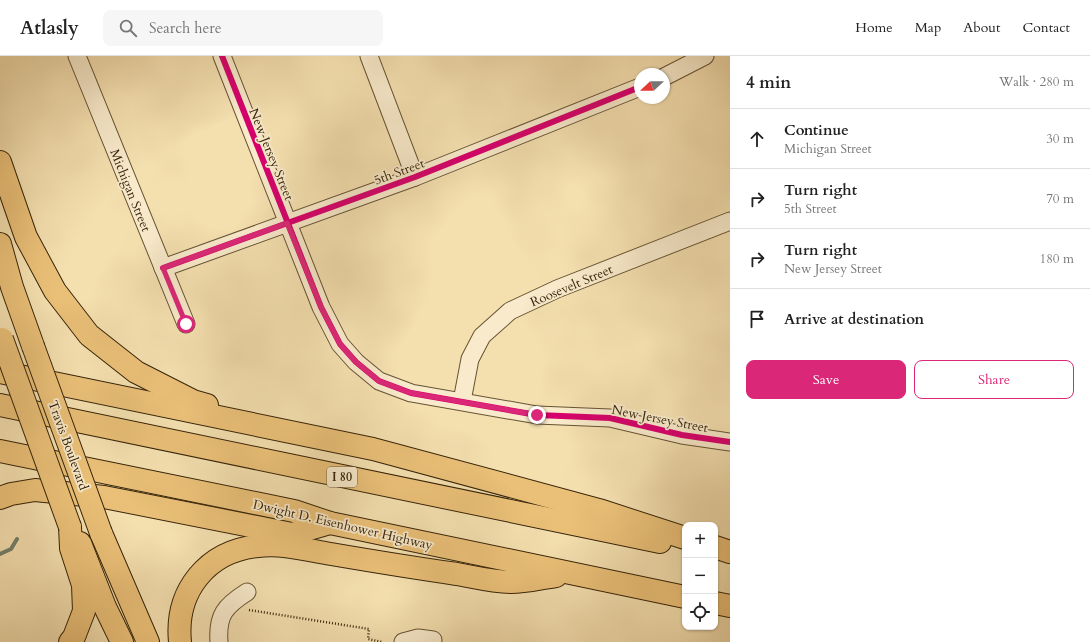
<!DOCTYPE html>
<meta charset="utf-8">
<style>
:root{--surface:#fff;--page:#f6f6f6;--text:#222;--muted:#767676;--line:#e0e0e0;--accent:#db2777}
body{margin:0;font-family:Cardo,serif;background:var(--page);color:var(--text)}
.controls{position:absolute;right:12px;bottom:12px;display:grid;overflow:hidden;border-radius:8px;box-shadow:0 1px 3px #0004}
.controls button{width:36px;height:36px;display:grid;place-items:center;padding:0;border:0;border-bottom:1px solid var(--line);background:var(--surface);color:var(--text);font:20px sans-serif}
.compass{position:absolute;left:634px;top:12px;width:36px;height:36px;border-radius:50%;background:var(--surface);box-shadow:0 1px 3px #0004;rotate:248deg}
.stop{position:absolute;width:12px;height:12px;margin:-9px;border:3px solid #db2777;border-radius:50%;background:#fff}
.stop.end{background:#db2777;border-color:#fff;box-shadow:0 1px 4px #0008}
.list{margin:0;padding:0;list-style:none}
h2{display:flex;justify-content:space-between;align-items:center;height:52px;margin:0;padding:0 16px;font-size:17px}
h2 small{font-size:13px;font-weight:400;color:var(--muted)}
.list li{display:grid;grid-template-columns:26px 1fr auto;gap:12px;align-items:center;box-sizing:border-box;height:60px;padding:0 16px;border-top:1px solid var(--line)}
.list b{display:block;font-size:15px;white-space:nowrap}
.list p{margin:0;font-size:13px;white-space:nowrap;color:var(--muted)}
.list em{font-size:13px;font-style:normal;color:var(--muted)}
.actions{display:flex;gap:8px;padding:12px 16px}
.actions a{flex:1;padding:9px 0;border:1px solid var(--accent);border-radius:8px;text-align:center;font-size:14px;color:var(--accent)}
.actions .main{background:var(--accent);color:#fff}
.icon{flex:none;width:22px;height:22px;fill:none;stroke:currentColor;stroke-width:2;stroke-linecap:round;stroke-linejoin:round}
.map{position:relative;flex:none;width:730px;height:586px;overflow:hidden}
header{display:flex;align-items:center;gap:24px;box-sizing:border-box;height:56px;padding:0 20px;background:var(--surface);border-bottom:1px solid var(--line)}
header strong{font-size:19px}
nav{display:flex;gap:22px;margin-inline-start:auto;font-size:14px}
.search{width:280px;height:36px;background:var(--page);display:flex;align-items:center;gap:10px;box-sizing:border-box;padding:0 14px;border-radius:8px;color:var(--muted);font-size:15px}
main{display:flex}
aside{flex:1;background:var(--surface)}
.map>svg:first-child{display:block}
</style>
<header>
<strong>Atlasly</strong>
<div class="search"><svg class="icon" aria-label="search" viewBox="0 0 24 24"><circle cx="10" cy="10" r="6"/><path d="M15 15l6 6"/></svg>Search here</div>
<nav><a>Home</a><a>Map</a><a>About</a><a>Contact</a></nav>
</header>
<main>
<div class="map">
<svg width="730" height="586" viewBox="0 0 730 586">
<rect width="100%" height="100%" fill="#f4dfaf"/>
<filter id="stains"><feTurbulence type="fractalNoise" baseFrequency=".005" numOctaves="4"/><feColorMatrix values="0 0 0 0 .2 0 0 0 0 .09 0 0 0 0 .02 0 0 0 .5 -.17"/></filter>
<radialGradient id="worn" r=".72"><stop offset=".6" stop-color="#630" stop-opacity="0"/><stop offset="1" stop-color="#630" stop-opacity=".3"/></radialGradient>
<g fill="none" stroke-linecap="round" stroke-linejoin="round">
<!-- stream -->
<polyline stroke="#737f6b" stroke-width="4" points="0,498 11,493 17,483"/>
<defs>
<g id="minor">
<polyline points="77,0 186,268"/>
<polyline points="222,0 321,251 340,288 356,306 379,325 411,337 537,359 610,362 682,379 730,386"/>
<polyline points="369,0 415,121"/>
<polyline points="664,21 705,0"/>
<polyline points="163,212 415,121 640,31"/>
<polyline points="462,345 470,303 482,280 510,255 557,233 730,165"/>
<path d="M219 586C217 559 225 550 247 536"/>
<polyline points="403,586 418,582 433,584"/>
</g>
<g id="major">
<polyline points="0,188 12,231 33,290"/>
<polyline points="101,477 148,586"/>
<polyline points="80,487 105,551 122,586"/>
</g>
<g id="highway">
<polyline points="0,106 26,181 55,235 89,279 136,316 193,345 207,349"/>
<polyline points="0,316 373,393 599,454 685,482"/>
<polyline points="0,349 660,486"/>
<polyline points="0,395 294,455 330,467 685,541"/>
<polyline points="0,442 11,438 35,434 104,441 292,478 330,467"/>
<polyline points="715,491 730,496"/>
<polyline points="715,547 730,550"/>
<polyline points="70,586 74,581 84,555 83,529 71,492 70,471"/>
<path d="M180 586C175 535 207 495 258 490 283 487 307 494 331 498 372 505 415 512 457 518 474 521 493 526 511 526 526 526 541 522 556 520"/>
</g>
</defs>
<!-- minor casing -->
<use href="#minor" stroke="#665332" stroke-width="19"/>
<!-- major casing -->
<use href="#major" stroke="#362409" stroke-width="24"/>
<!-- highway casing -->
<use href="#highway" stroke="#362409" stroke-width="24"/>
<!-- path -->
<polyline stroke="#362409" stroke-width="2.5" stroke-dasharray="1 2" stroke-linecap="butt" points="249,554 369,573 368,583 382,586"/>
<!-- minor -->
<use href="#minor" stroke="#f8eacb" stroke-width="17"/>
<!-- major -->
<use href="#major" stroke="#eac078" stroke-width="22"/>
<!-- highway -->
<use href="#highway" stroke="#eac078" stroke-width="22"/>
<defs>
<g id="major-bridge">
<polyline points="2,283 70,471"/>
<polyline points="33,290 101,477"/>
</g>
</defs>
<!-- major-bridge casing -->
<use href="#major-bridge" stroke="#362409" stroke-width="24" stroke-linecap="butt"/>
<!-- major-bridge -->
<use href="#major-bridge" stroke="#eac078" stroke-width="22"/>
<defs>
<g id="cycleway">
<polyline points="222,0 321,251 340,288 356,306 379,325 411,337 537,359 610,362 682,379 730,386"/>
<polyline points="163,212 415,121 640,31"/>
</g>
</defs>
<!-- cycleway casing -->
<use href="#cycleway" stroke="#f8eacb" stroke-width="8"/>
<!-- cycleway -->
<use href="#cycleway" stroke="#d6006c" stroke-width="6"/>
</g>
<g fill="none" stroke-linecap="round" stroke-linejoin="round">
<!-- route -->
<polyline stroke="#db2777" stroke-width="5" points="186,268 163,212 287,167 321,251 340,288 356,306 379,325 411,337 537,359"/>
</g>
<g text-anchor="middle" stroke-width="3.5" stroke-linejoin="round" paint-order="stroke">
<!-- shield labels -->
<rect fill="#f8eacb" stroke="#705f43" stroke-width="1" x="327" y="411" width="30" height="20" rx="3"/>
<g font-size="12" font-weight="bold" fill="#362409">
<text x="342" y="425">I 80</text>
</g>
<!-- street labels -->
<g font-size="13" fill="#362409" stroke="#f8eacb">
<text transform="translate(272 98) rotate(68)" y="5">New Jersey Street</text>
<text transform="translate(399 115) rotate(-20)" y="5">5th Street</text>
<text transform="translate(131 134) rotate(68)" y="5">Michigan Street</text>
<text transform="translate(571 229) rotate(-23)" y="5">Roosevelt Street</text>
<text transform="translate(660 362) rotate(11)" y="5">New Jersey Street</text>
<text transform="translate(69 389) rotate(70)" y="5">Travis Boulevard</text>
<text transform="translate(343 468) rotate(13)" y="5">Dwight D. Eisenhower Highway</text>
</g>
</g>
<rect width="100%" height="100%" filter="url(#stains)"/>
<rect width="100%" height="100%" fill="url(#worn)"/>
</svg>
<div class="controls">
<button>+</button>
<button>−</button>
<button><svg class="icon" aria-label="locate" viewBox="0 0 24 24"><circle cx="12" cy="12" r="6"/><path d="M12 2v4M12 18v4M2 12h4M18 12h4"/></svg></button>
</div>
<svg class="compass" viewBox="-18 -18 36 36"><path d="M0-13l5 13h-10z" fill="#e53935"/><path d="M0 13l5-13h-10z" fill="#767676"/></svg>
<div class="stop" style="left:186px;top:268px"></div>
<div class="stop end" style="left:537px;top:359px"></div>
</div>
<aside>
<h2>4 min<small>Walk · 280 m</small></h2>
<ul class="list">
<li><svg class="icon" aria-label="ahead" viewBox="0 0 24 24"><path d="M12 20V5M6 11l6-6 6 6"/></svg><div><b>Continue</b><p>Michigan Street</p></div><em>30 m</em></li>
<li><svg class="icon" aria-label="right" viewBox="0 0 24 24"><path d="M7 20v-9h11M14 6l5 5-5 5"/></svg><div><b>Turn right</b><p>5th Street</p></div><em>70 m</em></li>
<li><svg class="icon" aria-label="right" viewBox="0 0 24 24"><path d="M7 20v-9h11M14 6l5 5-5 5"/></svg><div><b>Turn right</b><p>New Jersey Street</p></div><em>180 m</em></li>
<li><svg class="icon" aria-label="arrive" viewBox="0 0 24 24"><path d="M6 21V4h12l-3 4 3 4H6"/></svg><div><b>Arrive at destination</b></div></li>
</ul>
<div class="actions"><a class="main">Save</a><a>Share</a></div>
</aside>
</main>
